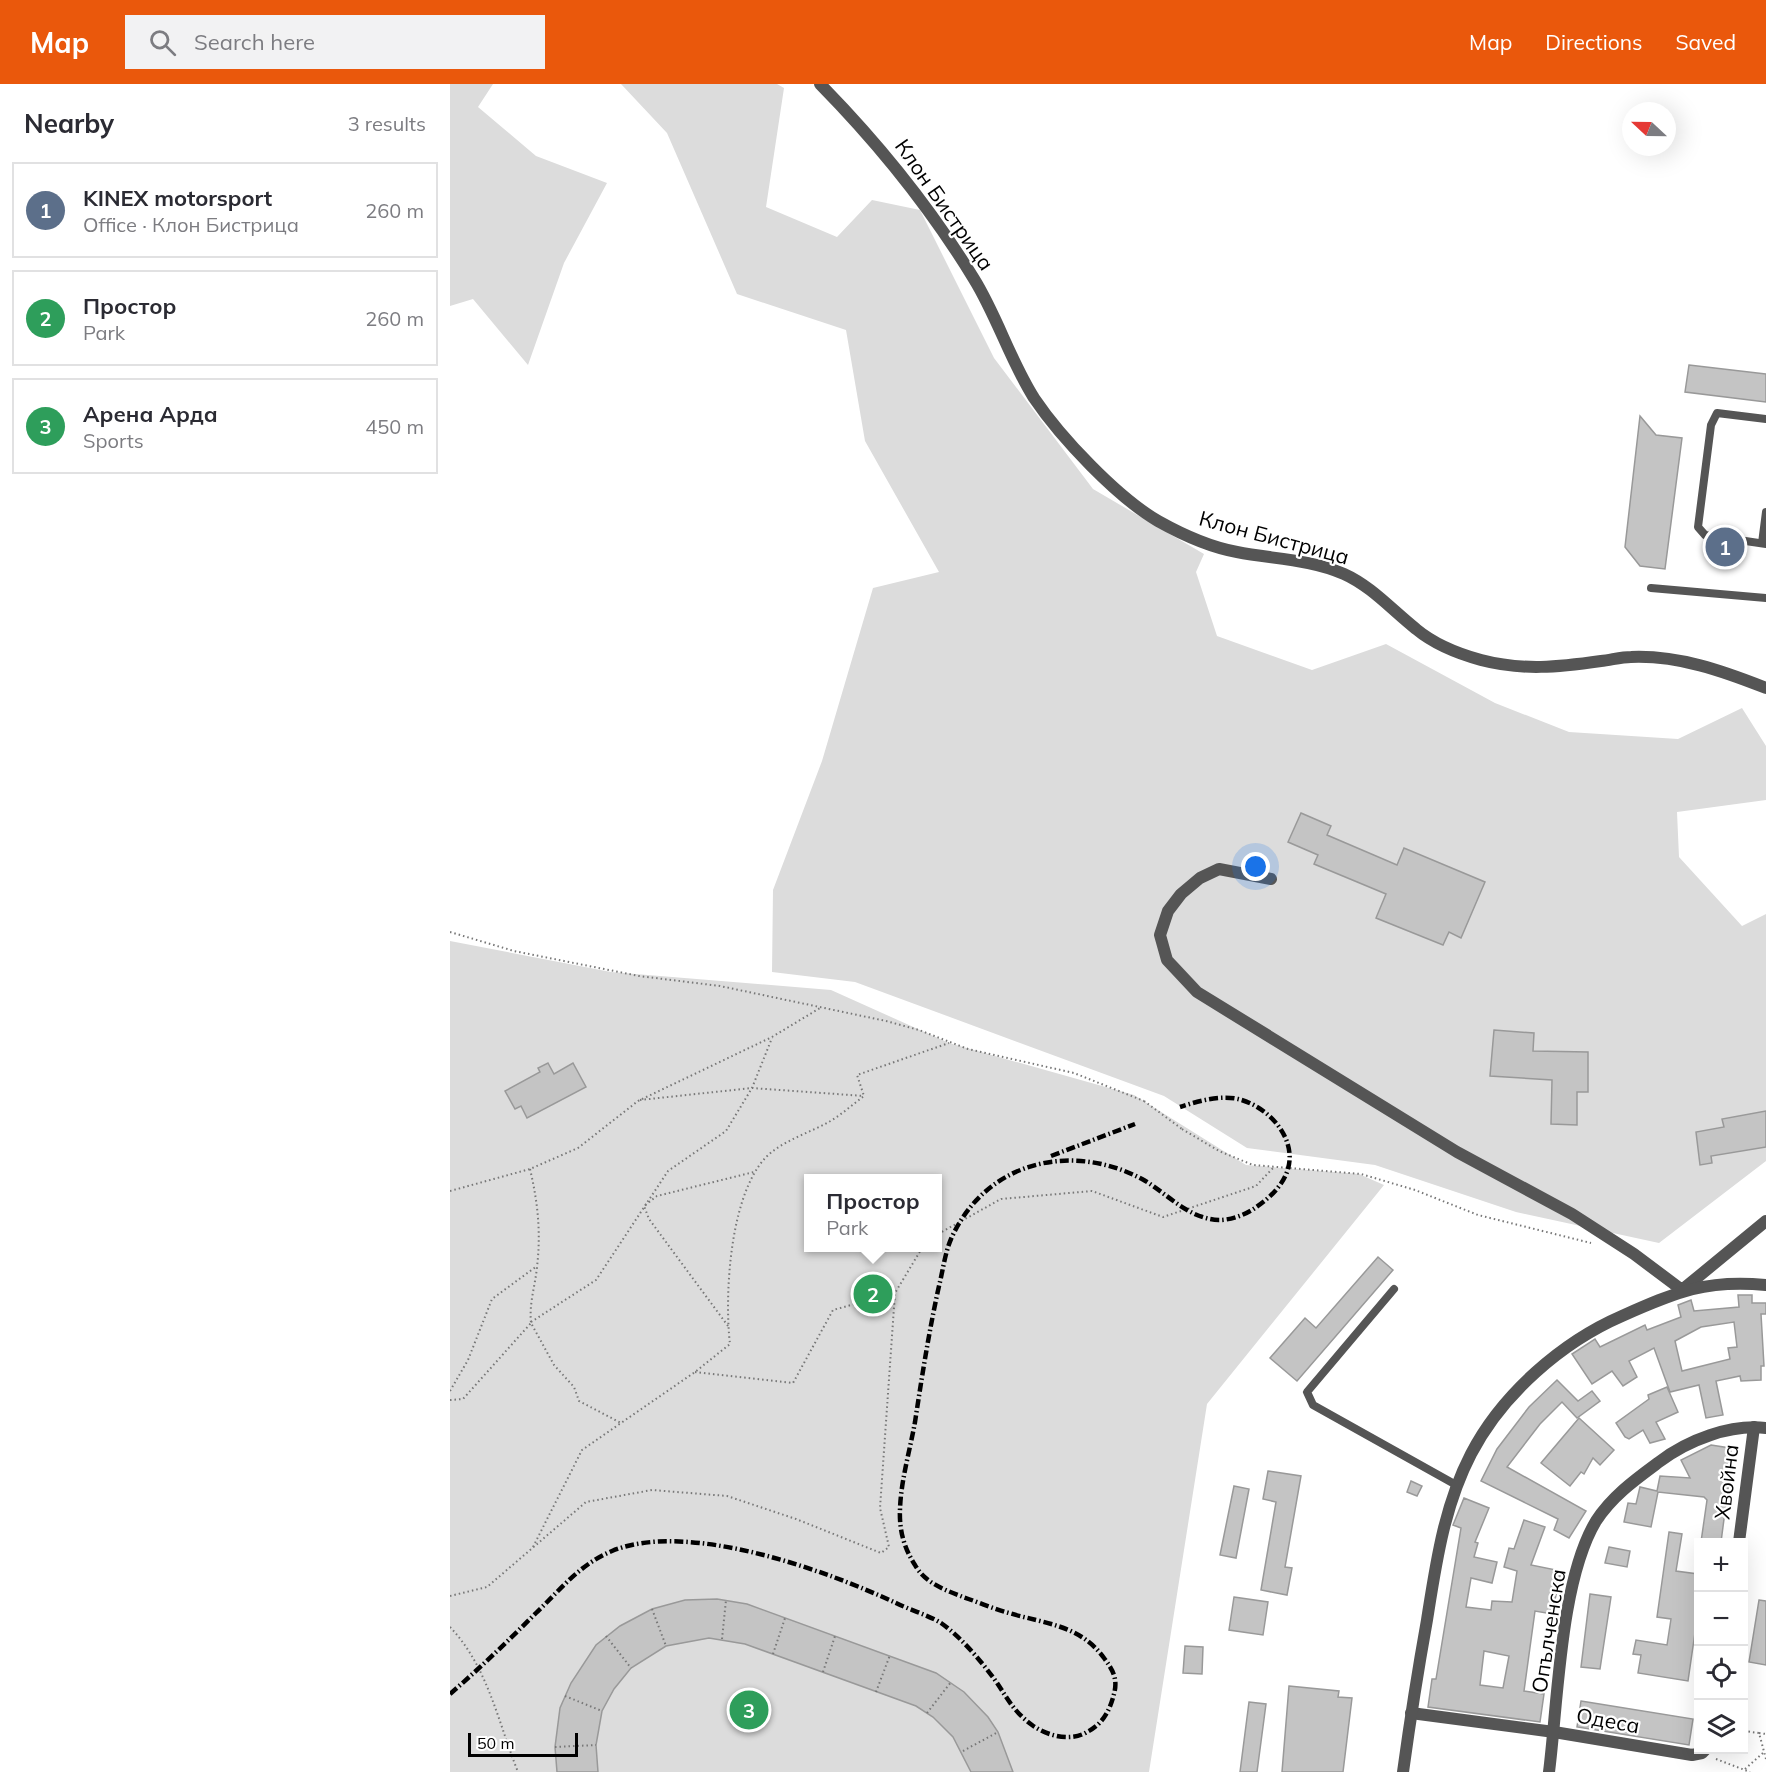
<!DOCTYPE html>
<meta charset="utf-8">
<style>
:root{--surface:#fff;--page:#f2f2f3;--text:#2b2b33;--muted:#7c7c81;--line:#e1e1e2;--accent:#ea580c}
body{margin:0;font-family:Mulish,sans-serif;background:var(--page);color:var(--text)}
.controls{position:absolute;right:18px;bottom:18px;display:grid;overflow:hidden;border-radius:0px;box-shadow:0 6px 24px #0002}
.controls button{width:54px;height:54px;display:grid;place-items:center;padding:0;border:0;border-bottom:2px solid var(--line);background:var(--surface);color:var(--text);font:30px sans-serif}
.compass{position:absolute;left:1172px;top:18px;width:54px;height:54px;border-radius:50%;background:var(--surface);box-shadow:0 6px 24px #0002;rotate:292deg}
.scale{position:absolute;left:18px;bottom:15px;width:110px;box-sizing:border-box;padding-left:6px;border:3px solid #000;border-top:0;font-size:16px;line-height:21px;white-space:nowrap;color:#000;-webkit-text-stroke:4px #fff;paint-order:stroke}
.you{position:absolute;left:806px;top:783px;width:21px;height:21px;margin:-15px;border:4px solid #fff;border-radius:50%;background:#1a73e8;box-shadow:0 0 0 9px #1a73e833}
.badge{display:grid;place-items:center;width:39px;height:39px;border-radius:50%;background:var(--accent);color:#fff;font-size:20px;font-weight:700}
.pin{position:absolute;translate:-50% -50%;border:3px solid #fff;box-shadow:0 2px 6px #0006}
.popup{position:absolute;left:354px;top:1090px;width:138px;height:78px;box-sizing:border-box;display:grid;place-content:center;border-radius:0px;background:var(--surface);filter:drop-shadow(0 2px 4px #0005);font-size:20px;white-space:nowrap;color:var(--muted)}
.popup b{font-size:22px;color:var(--text)}
.popup::after{content:'';position:absolute;left:50%;top:100%;margin-left:-12px;border:12px solid transparent;border-top-color:var(--surface)}
.list{margin:0;padding:0;list-style:none}
h2{display:flex;justify-content:space-between;align-items:center;height:78px;margin:0;padding:0 24px;font-size:26px}
h2 small{font-size:20px;font-weight:400;color:var(--muted)}
.list li{display:grid;grid-template-columns:39px 1fr auto;gap:18px;align-items:center;box-sizing:border-box;height:96px;margin:0 12px 12px;padding:0 12px;border:2px solid var(--line);border-radius:0px}
.list b{display:block;font-size:22px;white-space:nowrap}
.list p{margin:0;font-size:20px;white-space:nowrap;color:var(--muted)}
.list em{font-size:20px;font-style:normal;color:var(--muted)}
.icon{flex:none;width:33px;height:33px;fill:none;stroke:currentColor;stroke-width:2;stroke-linecap:round;stroke-linejoin:round}
.map{position:relative;flex:none;width:1316px;height:1688px;overflow:hidden}
header{display:flex;align-items:center;gap:36px;box-sizing:border-box;height:84px;padding:0 30px;background:var(--accent);color:#fff}
header strong{font-size:28px}
nav{display:flex;gap:33px;margin-inline-start:auto;font-size:21px}
.search{width:420px;height:54px;background:var(--page);display:flex;align-items:center;gap:15px;box-sizing:border-box;padding:0 21px;border-radius:0px;color:var(--muted);font-size:22px}
main{display:flex}
aside{flex:1;background:var(--surface)}
.map>svg:first-child{display:block}
</style>
<header>
<strong>Map</strong>
<div class="search"><svg class="icon" aria-label="search" viewBox="0 0 24 24"><circle cx="10" cy="10" r="6"/><path d="M15 15l6 6"/></svg>Search here</div>
<nav><a>Map</a><a>Directions</a><a>Saved</a></nav>
</header>
<main>
<aside>
<h2>Nearby<small>3 results</small></h2>
<ul class="list">
<li><span class="badge" style="background:#5c6f8a">1</span><div><b>KINEX motorsport</b><p>Office · Клон Бистрица</p></div><em>260 m</em></li>
<li><span class="badge" style="background:#2e9e5b">2</span><div><b>Простор</b><p>Park</p></div><em>260 m</em></li>
<li><span class="badge" style="background:#2e9e5b">3</span><div><b>Арена Арда</b><p>Sports</p></div><em>450 m</em></li>
</ul>
</aside>
<div class="map">
<svg width="1316" height="1688" viewBox="0 0 1316 1688">
<rect width="100%" height="100%" fill="#fff"/>
<!-- green -->
<g fill="#dcdcdc" fill-rule="evenodd">
<polygon points="0,0 43,0 28,23 86,72 157,99 114,179 78,281 23,215 0,222"/>
<polygon points="171,0 327,0 334,4 316,123 387,153 422,116 470,126 544,274 643,405 754,470 746,488 767,552 862,586 936,560 1045,619 1119,648 1228,655 1292,624 1316,662 1316,716 1227,728 1229,773 1292,842 1316,830 1316,1077 1209,1159 1066,1128 925,1081 797,1064 714,1012 405,898 322,888 323,806 372,677 423,504 489,488 415,357 396,246 287,210 217,49"/>
<path d="M0 857 161 888 381 906 499 959 684 1011 796 1081 909 1090 934 1101 757 1320 699 1688H0ZM358 1094H488V1164H358Z"/>
</g>
<!-- building -->
<g fill="#c4c4c4" stroke="#999" stroke-width="1.5" fill-rule="evenodd">
<polygon points="1239,281 1316,290 1316,318 1235,308"/>
<polygon points="1190,332 1206,351 1232,354 1215,485 1190,482 1175,463"/>
<polygon points="851,729 881,742 877,751 947,781 954,764 1035,798 1011,854 999,848 993,861 926,834 936,810 864,780 868,771 838,758"/>
<polygon points="1044,946 1084,949 1083,967 1138,968 1138,1008 1127,1008 1127,1041 1101,1040 1102,996 1040,992"/>
<polygon points="98,979 104,990 123,979 136,1003 77,1034 71,1022 65,1025 55,1007 90,988 88,984"/>
<polygon points="1316,1027 1316,1063 1261,1072 1262,1079 1250,1081 1246,1048 1274,1043 1272,1035"/>
<polygon points="928,1173 943,1186 847,1297 820,1274 855,1234 866,1244"/>
<path d="M1288 1211H1302V1219H1316V1230H1311L1314 1282H1311V1296L1291 1297 1290 1292 1266 1297 1273 1331 1256 1334 1249 1301 1220 1308 1204 1264 1179 1277 1187 1293 1173 1302 1162 1287 1142 1300 1122 1270 1145 1255 1150 1263 1195 1241 1197 1246 1231 1233 1228 1221 1241 1216 1244 1227 1289 1223ZM1284 1238 1287 1263 1278 1264 1280 1275 1232 1287 1225 1257 1251 1243Z"/>
<polygon points="1107,1296 1128,1317 1142,1307 1150,1317 1127,1334 1112,1318 1090,1340 1057,1383 1136,1427 1119,1454 1104,1446 1108,1435 1031,1397 1047,1365 1079,1323"/>
<polygon points="1217,1303 1228,1328 1206,1338 1215,1355 1200,1359 1193,1346 1179,1355 1175,1353 1166,1339 1199,1315 1198,1311"/>
<polygon points="1129,1334 1164,1366 1150,1381 1143,1374 1134,1390 1131,1388 1120,1402 1091,1379"/>
<polygon points="1261,1361 1280,1364 1282,1374 1271,1458 1251,1458 1257,1416 1254,1413 1208,1408 1201,1443 1174,1438 1178,1419 1186,1420 1190,1403 1207,1407 1210,1392 1240,1394 1231,1376"/>
<polygon points="818,1387 851,1392 835,1483 842,1484 837,1511 811,1506 826,1418 813,1415"/>
<polygon points="961,1397 972,1402 967,1412 957,1408"/>
<polygon points="784,1402 799,1405 786,1474 770,1471"/>
<path d="M1014 1414 1039 1424 1025 1458 1028 1459 1024 1473 1047 1478 1042 1499 1021 1494 1016 1523 1041 1526 1042 1517 1062 1518 1067 1487 1054 1483 1059 1464 1064 1465 1074 1436 1095 1443 1081 1481 1111 1487 1102 1530 1085 1527 1074 1607 1094 1610 1090 1638 978 1623 982 1595H986L1011 1444 1003 1441ZM1034 1567 1059 1572 1053 1604 1030 1601Z"/>
<polygon points="1219,1448 1232,1450 1226,1487 1248,1490 1248,1528 1238,1597 1188,1589 1191,1571 1183,1570 1186,1556 1217,1561 1221,1535 1207,1533"/>
<polygon points="1159,1463 1180,1467 1177,1483 1155,1479"/>
<polygon points="1140,1510 1161,1513 1150,1585 1131,1583"/>
<polygon points="784,1513 818,1518 813,1551 779,1546"/>
<polygon points="267,1515 297,1520 486,1589 514,1608 538,1633 548,1648 563,1688 521,1688 503,1653 483,1633 466,1622 295,1560 259,1554 216,1562 181,1584 164,1605 152,1627 146,1661 148,1688 107,1688 105,1663 110,1624 121,1599 146,1561 170,1542 202,1525 235,1516"/>
<polygon points="1309,1516 1316,1517 1316,1581 1299,1578"/>
<polygon points="735,1562 753,1563 752,1590 733,1589"/>
<polygon points="839,1602 889,1607 888,1613 902,1614 893,1688 832,1688"/>
<polygon points="1131,1617 1243,1635 1239,1661 1127,1643"/>
<polygon points="799,1618 816,1620 807,1688 790,1688"/>
</g>
<g fill="none" stroke-linecap="round" stroke-linejoin="round">
<!-- path -->
<g stroke="#777" stroke-width="2" stroke-dasharray="1.5 3" stroke-linecap="butt">
<polyline points="0,848 64,867 189,892 270,902 436,937 469,946 518,965 624,989 694,1017"/>
<polyline points="190,1016 302,1004 414,1012"/>
<polyline points="732,1045 769,1067 803,1081 911,1090 965,1106 1028,1131 1141,1159"/>
<path d="M80 1085C88 1119 91 1149 87 1183 85 1203 79 1219 81 1239"/>
<polyline points="0,1107 80,1085 128,1064 188,1017 322,953 370,924"/>
<polyline points="488,1150 551,1115 642,1107 713,1133 806,1102 823,1084"/>
<polyline points="81,1238 146,1196 218,1087 276,1047 302,1004 322,954"/>
<polyline points="278,1242 199,1135 194,1122 207,1112 304,1088"/>
<polyline points="245,1288 343,1299 383,1226 445,1209"/>
<polyline points="0,1307 18,1276 42,1215 87,1182"/>
<path d="M0 1316 13 1315 81 1239 104 1281 124 1303 129 1317 171 1339 245 1288 280 1260C274 1210 280 1099 323 1067 339 1055 360 1048 377 1039 390 1032 402 1021 414 1012L407 991 499 959"/>
<polyline points="83,1463 132,1366 171,1339"/>
<polyline points="0,1512 37,1503 136,1418 202,1406 277,1412 346,1435 431,1469 439,1463 430,1424 445,1209 472,1164"/>
<polyline points="202,1525 216,1562"/>
<path d="M0 1543C38 1583 48 1638 68 1688"/>
<polyline points="156,1552 181,1584"/>
<polyline points="272,1555 276,1516"/>
<polyline points="323,1570 335,1534"/>
<polyline points="373,1588 385,1552"/>
<polyline points="426,1608 440,1571"/>
<polyline points="115,1612 152,1627"/>
<polyline points="477,1629 501,1598"/>
<polyline points="1294,1647 1309,1649 1316,1675"/>
<polyline points="1309,1649 1316,1650"/>
<polyline points="105,1663 146,1661"/>
<polyline points="513,1667 548,1648"/>
<polyline points="1266,1675 1300,1688"/>
<polyline points="1295,1685 1313,1669"/>
</g>
<!-- lane -->
<g stroke="#555" stroke-width="8">
<polyline points="1316,335 1267,329 1261,341 1248,443 1255,451 1316,460"/>
<polyline points="1312,459 1316,428"/>
<polyline points="1201,504 1316,514"/>
<polyline points="944,1205 857,1308 863,1321 1008,1402"/>
</g>
<!-- street -->
<g stroke="#555" stroke-width="12">
<path d="M370 0C429 60 480 123 524 195 547 232 560 276 584 314 611 354 667 413 708 437 733 451 759 463 787 468 822 475 860 475 894 490 921 502 942 526 966 545 984 560 1009 570 1031 576 1073 587 1109 583 1151 577 1161 576 1171 573 1181 573 1228 571 1273 587 1316 604"/>
<polyline points="821,795 769,785 750,794 731,810 718,827 710,851 717,876 747,908 1007,1068 1122,1130 1184,1170 1232,1206 1316,1137"/>
<polyline points="1289,1458 1304,1343"/>
<polyline points="961,1629 1104,1648 1242,1671 1252,1669 1255,1666"/>
<path d="M953 1688C960 1637 968 1586 977 1536 986 1479 994 1422 1021 1370 1052 1310 1112 1258 1172 1232 1226 1208 1257 1195 1316 1201"/>
<path d="M1099 1688C1108 1617 1110 1497 1146 1437 1162 1412 1186 1395 1209 1378 1238 1356 1280 1340 1316 1344"/>
</g>
<!-- rail -->
<g stroke="#000" stroke-width="4.5" stroke-dasharray="9 3 1.5 3" stroke-linecap="butt">
<polyline points="601,1072 685,1040"/>
<path d="M0 1610C30 1584 58 1557 86 1529 110 1506 130 1480 162 1467 237 1436 375 1486 446 1519 460 1526 478 1531 491 1539 511 1553 531 1577 545 1596 558 1615 563 1627 582 1641 597 1652 621 1658 637 1648 653 1640 660 1626 664 1610 668 1595 663 1586 654 1574 630 1541 596 1540 559 1529 544 1525 528 1518 513 1513 495 1506 475 1499 465 1481 454 1464 449 1446 450 1425 451 1396 460 1366 465 1338 472 1292 479 1247 489 1202 493 1186 495 1169 501 1155 535 1078 620 1057 692 1095 717 1109 738 1135 769 1136 781 1136 795 1131 805 1124 818 1115 831 1104 837 1088 849 1055 818 1022 788 1015 770 1011 748 1017 730 1023"/>
</g>
<!-- path-bridge -->
<polyline stroke="#777" stroke-width="2" stroke-dasharray="1.5 3" stroke-linecap="butt" points="694,1017 732,1045"/>
</g>
<g text-anchor="middle" stroke-width="4.5" stroke-linejoin="round" paint-order="stroke">
<!-- street labels -->
<g font-size="21" fill="#000" stroke="#fff">
<text transform="translate(494 121) rotate(55)" y="7">Клон Бистрица</text>
<text transform="translate(824 454) rotate(15)" y="7">Клон Бистрица</text>
<text transform="translate(1277 1398) rotate(-83)" y="7">Хвойна</text>
<text transform="translate(1099 1547) rotate(-81)" y="7">Опълченска</text>
<text transform="translate(1158 1637) rotate(10)" y="7">Одеса</text>
</g>
</g>
</svg>
<div class="controls">
<button>+</button>
<button>−</button>
<button><svg class="icon" aria-label="locate" viewBox="0 0 24 24"><circle cx="12" cy="12" r="6"/><path d="M12 2v4M12 18v4M2 12h4M18 12h4"/></svg></button>
<button><svg class="icon" aria-label="layers" viewBox="0 0 24 24"><path d="M12 4l9 5-9 5-9-5zM3 14l9 5 9-5"/></svg></button>
</div>
<svg class="compass" viewBox="-18 -18 36 36"><path d="M0-13l5 13h-10z" fill="#e53935"/><path d="M0 13l5-13h-10z" fill="#7c7c81"/></svg>
<div class="scale">50 m</div>
<div class="you"></div>
<div class="pin badge" style="left:1275px;top:463px;background:#5c6f8a">1</div>
<div class="pin badge" style="left:423px;top:1210px;background:#2e9e5b">2</div>
<div class="popup"><b>Простор</b>Park</div>
<div class="pin badge" style="left:299px;top:1626px;background:#2e9e5b">3</div>
</div>
</main>
